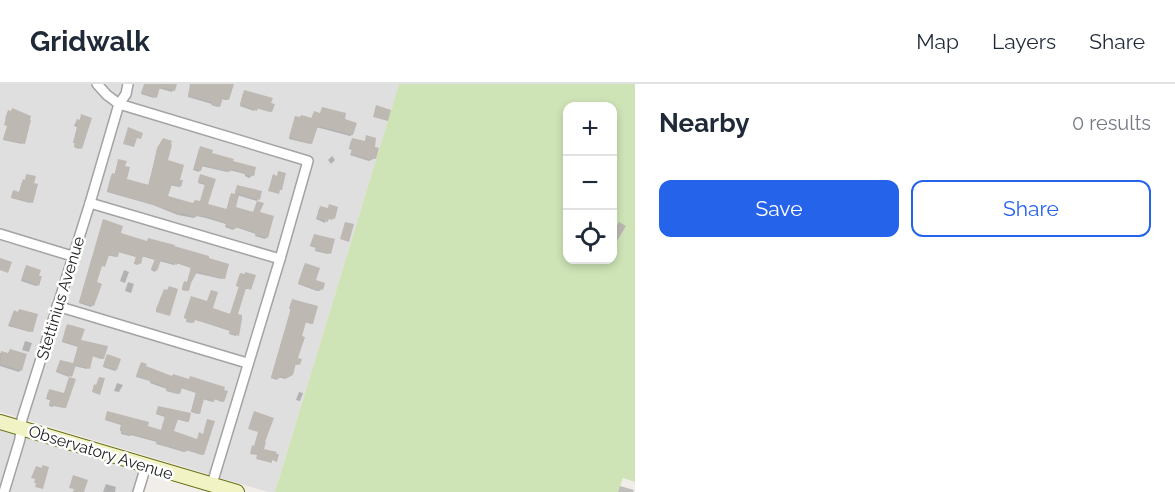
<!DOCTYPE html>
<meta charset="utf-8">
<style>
:root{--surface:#fff;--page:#f2f2f3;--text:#1f2937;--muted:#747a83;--line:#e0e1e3;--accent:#2563eb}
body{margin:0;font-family:Raleway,sans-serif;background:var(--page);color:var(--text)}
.controls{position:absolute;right:18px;top:18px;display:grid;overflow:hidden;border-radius:12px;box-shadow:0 3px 9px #0003}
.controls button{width:54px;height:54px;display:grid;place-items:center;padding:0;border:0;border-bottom:2px solid var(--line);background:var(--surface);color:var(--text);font:30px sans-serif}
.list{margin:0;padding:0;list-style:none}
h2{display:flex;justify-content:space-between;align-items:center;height:78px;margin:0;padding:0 24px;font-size:26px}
h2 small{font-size:20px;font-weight:400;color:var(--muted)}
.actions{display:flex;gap:12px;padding:18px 24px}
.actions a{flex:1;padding:14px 0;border:2px solid var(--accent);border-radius:12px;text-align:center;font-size:21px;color:var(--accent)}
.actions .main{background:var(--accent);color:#fff}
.icon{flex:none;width:33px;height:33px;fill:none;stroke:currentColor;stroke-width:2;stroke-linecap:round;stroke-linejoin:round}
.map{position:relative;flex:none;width:635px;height:408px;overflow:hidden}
header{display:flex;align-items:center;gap:36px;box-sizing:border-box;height:84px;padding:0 30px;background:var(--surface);border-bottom:2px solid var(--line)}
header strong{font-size:28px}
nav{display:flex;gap:33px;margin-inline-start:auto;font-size:21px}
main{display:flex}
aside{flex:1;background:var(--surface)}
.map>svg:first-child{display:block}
</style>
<header>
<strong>Gridwalk</strong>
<nav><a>Map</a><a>Layers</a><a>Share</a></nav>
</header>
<main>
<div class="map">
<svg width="635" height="408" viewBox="0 0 635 408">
<rect width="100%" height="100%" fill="#f1eeea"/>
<!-- residential -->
<g fill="#e0dfdf">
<polygon points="0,0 399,0 275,408 268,408 258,405 0,328"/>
<polygon points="0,337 146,382 138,408 0,408"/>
</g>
<!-- grass -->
<path fill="#cee4b6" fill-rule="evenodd" d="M399 0H635V398L623 394 618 408H275ZM568 22H612V176H568Z"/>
<!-- shadow -->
<g fill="#0003">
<polygon points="145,0 176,0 172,8 158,4 154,14 141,10"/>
<polygon points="191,0 226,0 228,15 226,16 221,15 218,23 211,21 212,20 188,13"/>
<polygon points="243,9 271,27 270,28 256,24 254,27 240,22"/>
<polygon points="322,25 343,36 352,51 350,52 316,43 310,60 289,55 295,33 311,35 313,30 314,29 320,30"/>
<polygon points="13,26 30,33 28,37 30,37 22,60 3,56 6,47 7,46 15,48 18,40 5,35 7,29 8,28 11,29"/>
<polygon points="81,33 80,64 79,65 74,63 75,59 73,59 77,43 74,42 77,36 79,37"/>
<polygon points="366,54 375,74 369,77 350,71 352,66 349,65 351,57 364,59"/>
<polygon points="199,65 210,70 252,92 249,94 245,92 245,90 229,86 227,88 201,82 199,88 193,86"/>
<polygon points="157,67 166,77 180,102 179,103 170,101 167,112 193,121 200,119 205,101 198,99 199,93 214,96 206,121 226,127 230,112 235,111 236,104 258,115 257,117 237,111 234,124 258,129 267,153 265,155 255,152 256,150 235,143 233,146 225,143 226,140 206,134 196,132 194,134 178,131 153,121 107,108 111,92 114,92 118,78 125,96 148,102"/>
<polygon points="332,72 335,76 331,80 328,76"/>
<polygon points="26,93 31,118 30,119 11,114 13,108 19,109 22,98 24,98"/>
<polygon points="329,122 333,134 332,136 327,134 325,139 316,135 319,125 320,124 327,126"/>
<polygon points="103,137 119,150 223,194 222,195 195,189 187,207 182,206 183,200 187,199 191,184 176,179 174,181 159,177 155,188 151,186 155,176 141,172 138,181 134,180 136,173 118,168 116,173 107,171 104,182 100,182 95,199 100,201 92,222 91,223 79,219"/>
<polygon points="313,153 329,169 328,170 315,167 316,164 310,162"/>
<polygon points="304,182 321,205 320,207 317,207 298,200"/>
<polygon points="25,184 38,201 36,202 21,197"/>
<polygon points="124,186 129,188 125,199 120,197"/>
<polygon points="240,191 250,205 245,205 236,231 236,252 229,250 230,247 196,236 193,236 192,239 186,238 187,235 184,234 191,214 207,218 211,207 211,225 230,231 239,203 236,202"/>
<polygon points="128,198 134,200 131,209 125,207"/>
<polygon points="291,218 312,239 311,240 305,238 296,275 299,280 297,281 294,280 290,292 285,295 278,293 277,296 271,294 291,225 289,225"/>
<polygon points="19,226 32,247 30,248 8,242 13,229 14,228 18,229"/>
<polygon points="66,243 80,257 103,274 101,275 92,272 87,285 74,282 69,293 56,288 60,278 73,281 78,263 62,258"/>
<polygon points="25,257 32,259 29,268 22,266"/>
<polygon points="0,269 25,271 20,287 19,288 0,282"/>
<polygon points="106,273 116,286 115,287 103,283"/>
<polygon points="140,281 171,293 223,317 222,318 214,315 212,318 203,315 199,329 198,330 191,328 196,309 181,304 178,310 166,307 167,305 150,299 150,297 136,293"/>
<polygon points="69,295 65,323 64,324 54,322 52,323 49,322 50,316 46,315 48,308 64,310"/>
<polygon points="117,299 123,301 119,308 114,307"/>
<polygon points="299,308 303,309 300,317 296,316"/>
<polygon points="158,324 188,337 187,338 176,335 172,348 203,370 202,371 186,366 184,368 167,363 156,360 157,358 131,351 129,352 121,350 121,347 120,347 121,341 105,336 107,330 161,347 165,333 156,330"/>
<polygon points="106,400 116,403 115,408 103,408"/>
<polygon points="620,402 634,406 633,408 618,408"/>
</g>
<!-- building -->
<g fill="#beb8b3">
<polygon points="144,0 177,0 175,7 160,3 157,14 141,9"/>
<polygon points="190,0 234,0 229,16 223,14 220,23 211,20 212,18 188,12"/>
<polygon points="244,6 273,14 271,19 275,20 272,28 258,24 257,27 240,20"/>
<polygon points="376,21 391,26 388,37 373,33"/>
<polygon points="322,23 346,29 345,35 357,39 353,51 318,42 312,60 289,53 295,32 300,33 301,31 312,34 314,27 320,29"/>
<polygon points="12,24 31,32 30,36 31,36 25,60 3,55 7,42 4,41 8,26 11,27"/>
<polygon points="81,30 92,34 82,65 74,62 75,58 74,57 78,41 75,40 77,35 80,36"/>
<polygon points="128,43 143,49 141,55 137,54 134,63 123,60"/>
<polygon points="366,51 376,54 375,63 379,64 376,75 372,74 371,76 351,70 352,65 349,64 352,54 365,57"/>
<polygon points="163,54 172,57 171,60 172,61 168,76 184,81 180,96 183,96 181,103 172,100 168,112 193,119 195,116 200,117 205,100 198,98 200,90 216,95 208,120 227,125 231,109 239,111 236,123 253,128 257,117 264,119 260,128 274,132 268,154 255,151 256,149 236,143 236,145 226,142 227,139 208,133 197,131 196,133 181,129 181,130 155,121 107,107 112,89 115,90 118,75 127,77 125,82 130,83 127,95 149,101 157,64"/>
<polygon points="200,62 213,66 212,69 234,75 233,77 256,83 254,92 245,91 246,89 231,85 230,88 203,81 201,87 194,85"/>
<polygon points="278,87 286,89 282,106 280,106 279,110 268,107 273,90 277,92"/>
<polygon points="26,90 36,92 34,99 38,100 33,119 11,113 13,106 19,108 23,95 25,96"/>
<polygon points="237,101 262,107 260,116 235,109"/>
<polygon points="329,120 338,123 335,135 329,134 328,138 317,134 320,122 328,124"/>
<polygon points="103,135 123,142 121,149 147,157 148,154 175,161 174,162 209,172 209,174 229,180 225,195 197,188 191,199 189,207 182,205 184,197 187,198 191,183 177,179 177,181 161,176 157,187 151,185 155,175 143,172 141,180 134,179 136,173 119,168 118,173 109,171 105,183 102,182 97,198 102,200 94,222 79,218"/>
<polygon points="345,138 354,140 349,158 340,155"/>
<polygon points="619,138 626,142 617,157 612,155 612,150"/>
<polygon points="314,150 335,155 331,170 315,166 316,163 311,161"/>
<polygon points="0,174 12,178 8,189 0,186"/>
<polygon points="305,179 320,184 316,196 325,199 323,206 320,205 320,207 298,199"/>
<polygon points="26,181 41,186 39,192 42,192 39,202 22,195"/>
<polygon points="245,188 256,191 251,206 246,204 238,230 242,231 242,235 239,252 229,249 230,246 198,236 198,237 195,236 194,239 186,237 187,234 184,233 191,212 207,217 211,206 218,208 213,224 230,230 239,202 236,201 240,189 245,190"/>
<polygon points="169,202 178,205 170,232 156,228 156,225 164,205 167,206"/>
<polygon points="292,215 318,222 313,240 306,238 302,252 305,253 298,274 302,275 300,281 296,279 293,291 287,294 280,292 279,295 271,293 291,224 290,224"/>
<polygon points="19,225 38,230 33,248 9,241 14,226 18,228"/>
<polygon points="67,240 85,245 81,256 108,262 104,275 93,272 90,285 76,281 72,293 56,287 60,276 73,279 78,262 62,257"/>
<polygon points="10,265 27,270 22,287 0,280 1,267 8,269"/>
<polygon points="107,270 121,275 117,286 103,282"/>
<polygon points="141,278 147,280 146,282 172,292 173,290 189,295 190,292 225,303 224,306 228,307 224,318 215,315 214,318 204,315 200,330 191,327 196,308 182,304 180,310 166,306 167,304 161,301 150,298 150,297 136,292"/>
<polygon points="69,293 76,295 66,324 55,321 55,322 49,321 51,315 47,314 49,305 64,309"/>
<polygon points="99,293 105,294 100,311 92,308 94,300 96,301"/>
<polygon points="158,322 191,329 189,338 178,335 174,347 197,355 199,348 203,350 207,335 215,337 204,371 187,366 186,368 169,362 169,363 156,359 157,357 132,350 131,352 121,349 121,347 120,346 121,340 105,335 107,327 149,338 148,342 161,346 165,332 156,329"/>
<polygon points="254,327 274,334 265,358 266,358 264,365 277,368 276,370 279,370 277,378 272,376 272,379 256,375 257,371 250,370 252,361 254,362 258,348 248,345"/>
<polygon points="42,381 49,383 43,405 35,403 36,399 34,399 35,395 31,394 36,382 42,384"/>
<polygon points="73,391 88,396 84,408 73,408 74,405 69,404"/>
</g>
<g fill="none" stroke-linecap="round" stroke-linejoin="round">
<defs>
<g id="street">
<polyline points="97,0 107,11 119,20 308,77 280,175 212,400"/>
<polyline points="90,119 280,175"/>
<polyline points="0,150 72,172"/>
<polyline points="57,222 247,279"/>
<polyline points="4,408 20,355 22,335 90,119 119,20 126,10 128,0"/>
<polyline points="138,408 146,382"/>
</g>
<polyline id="secondary" points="0,338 237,408"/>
</defs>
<!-- street casing -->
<use href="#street" stroke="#a3a3a3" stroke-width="12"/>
<!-- secondary casing -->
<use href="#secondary" stroke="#677012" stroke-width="16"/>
<!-- street -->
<use href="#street" stroke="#fff" stroke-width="9"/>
<!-- secondary -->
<use href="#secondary" stroke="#f2f3c5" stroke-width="14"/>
</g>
<g text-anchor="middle" stroke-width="5" stroke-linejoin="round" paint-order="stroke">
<!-- street labels -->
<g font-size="16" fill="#222" stroke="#fff">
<text transform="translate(60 214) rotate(-73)" y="6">Stettinius Avenue</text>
<text transform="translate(101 368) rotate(17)" y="6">Observatory Avenue</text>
</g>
</g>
</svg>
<div class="controls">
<button>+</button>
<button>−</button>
<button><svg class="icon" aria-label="locate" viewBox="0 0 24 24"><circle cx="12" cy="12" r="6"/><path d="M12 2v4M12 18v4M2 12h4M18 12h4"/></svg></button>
</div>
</div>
<aside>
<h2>Nearby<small>0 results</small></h2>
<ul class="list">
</ul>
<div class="actions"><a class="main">Save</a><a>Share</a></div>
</aside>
</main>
